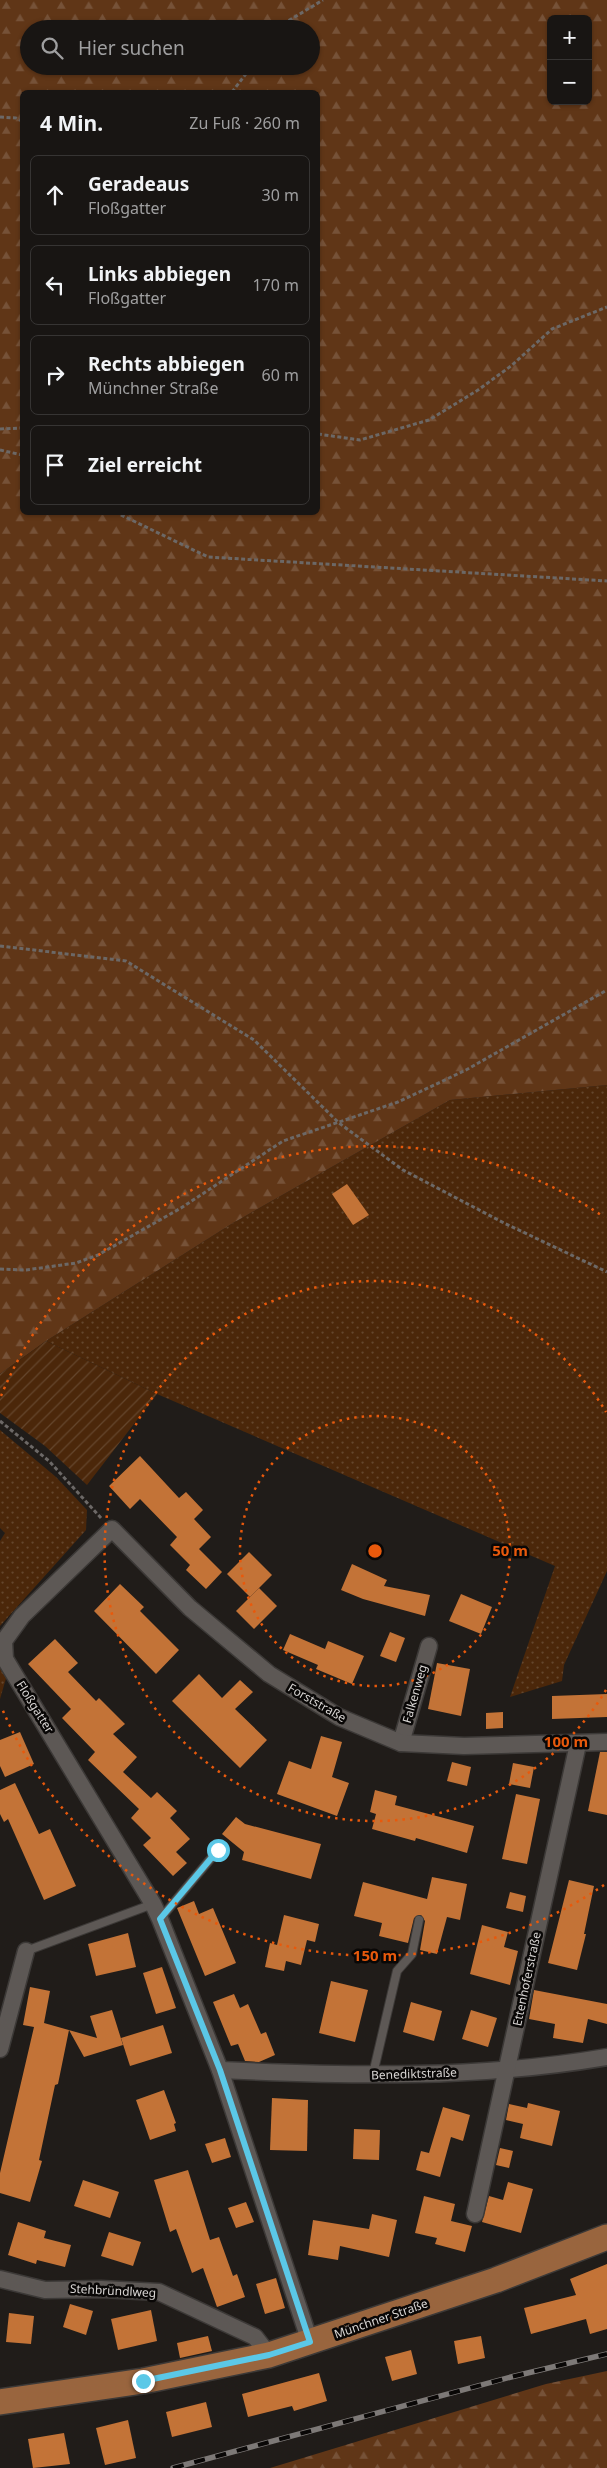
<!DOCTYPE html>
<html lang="de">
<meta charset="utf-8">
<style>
:root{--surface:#181513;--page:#252221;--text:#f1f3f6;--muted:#9f9fa0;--line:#363433}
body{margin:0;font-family:"Noto Sans",sans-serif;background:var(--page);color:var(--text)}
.controls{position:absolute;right:15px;top:15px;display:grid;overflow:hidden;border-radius:8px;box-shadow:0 1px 4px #0004}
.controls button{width:45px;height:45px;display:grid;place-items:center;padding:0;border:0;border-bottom:1px solid var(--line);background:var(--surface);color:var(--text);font:25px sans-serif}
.stop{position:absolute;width:15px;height:15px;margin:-11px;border:4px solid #5bc8e7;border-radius:50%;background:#fff}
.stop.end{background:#5bc8e7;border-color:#fff;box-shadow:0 1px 5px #0008}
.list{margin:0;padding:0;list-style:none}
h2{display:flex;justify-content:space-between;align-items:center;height:65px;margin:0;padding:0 20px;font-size:21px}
h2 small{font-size:16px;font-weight:400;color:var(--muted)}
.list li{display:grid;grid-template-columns:32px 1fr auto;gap:15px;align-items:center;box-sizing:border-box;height:80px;margin:0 10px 10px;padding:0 10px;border:1px solid var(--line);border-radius:8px}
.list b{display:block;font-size:19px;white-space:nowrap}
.list p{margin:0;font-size:16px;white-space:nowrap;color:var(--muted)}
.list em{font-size:16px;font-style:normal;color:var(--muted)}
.icon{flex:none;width:28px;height:28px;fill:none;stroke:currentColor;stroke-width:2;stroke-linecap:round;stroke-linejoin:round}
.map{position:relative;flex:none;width:607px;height:2468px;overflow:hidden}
.search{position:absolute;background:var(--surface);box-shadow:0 1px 4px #0004;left:20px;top:20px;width:300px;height:55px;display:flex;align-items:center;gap:12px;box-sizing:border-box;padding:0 18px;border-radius:28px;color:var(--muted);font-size:19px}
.panel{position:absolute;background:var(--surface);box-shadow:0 1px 4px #0004;left:20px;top:90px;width:300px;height:425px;border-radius:8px}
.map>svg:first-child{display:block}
</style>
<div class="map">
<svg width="607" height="2468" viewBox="0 0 607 2468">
<defs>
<pattern id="grass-dots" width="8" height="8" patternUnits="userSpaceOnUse" patternTransform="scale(1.25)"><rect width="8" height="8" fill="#4b270a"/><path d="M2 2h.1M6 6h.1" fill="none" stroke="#64462d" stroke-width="1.8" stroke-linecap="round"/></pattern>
<pattern id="forest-firs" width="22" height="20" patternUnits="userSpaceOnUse" patternTransform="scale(1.25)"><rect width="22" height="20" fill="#603617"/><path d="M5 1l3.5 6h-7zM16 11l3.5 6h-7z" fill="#765238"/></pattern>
<pattern id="garden-furrows" width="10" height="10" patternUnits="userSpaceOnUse" patternTransform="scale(1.25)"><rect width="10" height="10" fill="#4b270a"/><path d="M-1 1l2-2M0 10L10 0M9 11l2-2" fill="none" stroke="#64462d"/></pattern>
</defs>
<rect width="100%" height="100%" fill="#201c19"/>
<!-- grass -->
<g fill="url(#grass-dots)">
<polygon points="607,1085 607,1571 564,1665 562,1681 510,1697 555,1566 157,1394 46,1341 233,1223 450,1100"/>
<polygon points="0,1430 56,1477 87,1510 86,1530 0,1626 0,1541 5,1533 0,1528"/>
<polygon points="0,1662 7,1675 0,1699"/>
</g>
<!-- forest -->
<g fill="url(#forest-firs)" fill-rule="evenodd">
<path d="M0 0H607V1085L450 1100 233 1223 46 1341 0 1374ZM551 19H588V101H551ZM29 29H311V66H29ZM22 92H318V512H22Z"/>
<polygon points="607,2371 607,2468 270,2468 546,2384"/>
</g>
<!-- garden -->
<polygon fill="url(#garden-furrows)" points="46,1341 157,1394 87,1485 45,1446 0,1413 0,1374"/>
<!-- building -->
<g fill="#c37337">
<polygon points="347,1184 369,1215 353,1225 332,1194"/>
<polygon points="140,1456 179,1498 186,1492 203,1510 194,1519 211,1537 199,1549 222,1572 206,1589 186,1570 190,1565 170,1545 177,1537 140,1499 130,1509 109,1486"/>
<polygon points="249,1552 272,1575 250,1597 227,1574"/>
<polygon points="352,1564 387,1580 384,1586 430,1595 425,1616 363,1599 341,1590"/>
<polygon points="120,1584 144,1607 140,1611 179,1650 156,1674 94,1611"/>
<polygon points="259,1588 277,1606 254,1629 236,1611"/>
<polygon points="461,1594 492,1607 481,1634 449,1621"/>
<polygon points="390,1632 405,1638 396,1662 380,1656"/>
<polygon points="290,1634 325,1649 328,1641 364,1656 352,1684 316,1669 318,1665 283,1650"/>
<polygon points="55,1639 78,1663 68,1672 96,1701 99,1698 125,1724 113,1734 137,1757 123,1772 151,1798 157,1792 177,1811 170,1818 190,1839 176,1852 187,1863 173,1876 143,1845 151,1838 131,1818 139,1809 88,1760 95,1752 62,1718 71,1709 28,1664"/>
<polygon points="437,1663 470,1669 461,1716 428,1709"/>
<polygon points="199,1674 222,1698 240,1680 253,1692 235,1709 267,1740 240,1768 172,1701"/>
<polygon points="607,1694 607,1717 552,1719 552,1696"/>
<polygon points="503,1712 503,1728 486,1729 486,1713"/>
<polygon points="20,1732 34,1764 5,1777 0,1766 0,1740"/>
<polygon points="321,1736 342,1742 332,1777 349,1783 337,1816 277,1794 289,1761 311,1769"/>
<polygon points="600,1752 607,1752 607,1815 588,1811"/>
<polygon points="452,1762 471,1767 467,1786 447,1781"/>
<polygon points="513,1763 534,1767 530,1788 509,1784"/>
<polygon points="15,1783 39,1834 50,1829 76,1886 44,1900 8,1819 4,1822 0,1814 0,1790"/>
<polygon points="375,1790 397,1796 395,1805 474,1826 467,1853 416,1838 415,1841 372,1829 376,1814 370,1812"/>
<polygon points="516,1794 540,1799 527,1864 502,1859"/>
<polygon points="236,1817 245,1824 321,1844 311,1879 242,1860 244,1852 222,1834"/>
<polygon points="432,1877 467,1884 460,1920 447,1917 437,1954 420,1950 425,1921 421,1915 414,1918 408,1943 379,1936 382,1923 354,1916 363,1882 427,1899"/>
<polygon points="569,1880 594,1886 584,1934 586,1934 577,1970 548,1963"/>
<polygon points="510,1892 526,1896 523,1912 506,1908"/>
<polygon points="194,1901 199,1914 213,1908 236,1963 205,1976 177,1908"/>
<polygon points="284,1915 319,1924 315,1942 307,1940 301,1965 286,1961 284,1971 265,1967 270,1943 277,1945"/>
<polygon points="482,1925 508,1932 504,1947 518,1951 510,1985 470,1974"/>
<polygon points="128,1933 136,1967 96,1976 88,1944"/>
<polygon points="162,1967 176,2008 156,2014 143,1973"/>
<polygon points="331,1981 368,1990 355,2042 319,2033"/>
<polygon points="30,1987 50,1991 44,2023 97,2038 90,2016 112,2010 123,2045 84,2057 69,2030 58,2084 55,2085 39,2160 42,2161 30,2202 0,2193 0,2173 34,2027 23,2025"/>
<polygon points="534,1990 607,2004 607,2024 588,2019 583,2043 553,2038 555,2024 529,2019"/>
<polygon points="234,1994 240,2008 248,2004 261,2034 266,2032 275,2055 259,2062 245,2061 238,2044 231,2046 213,2002"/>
<polygon points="411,2002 442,2011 434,2041 403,2032"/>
<polygon points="471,2010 497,2018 488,2047 462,2039"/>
<polygon points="163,2025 172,2053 130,2066 121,2038"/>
<polygon points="164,2090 176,2123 174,2124 176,2131 150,2140 136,2100"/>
<polygon points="272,2098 308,2100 307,2151 270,2150"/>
<polygon points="528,2103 560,2111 552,2146 520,2138 523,2124 506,2120 509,2104 527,2108"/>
<polygon points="443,2107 470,2115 463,2141 451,2137 440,2177 416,2170 421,2151 429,2153"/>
<polygon points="354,2129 380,2130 379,2160 353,2159"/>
<polygon points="225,2138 231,2157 212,2163 205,2144"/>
<polygon points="500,2148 513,2151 509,2168 496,2165"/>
<polygon points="188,2170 210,2240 219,2237 233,2276 237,2274 245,2297 217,2307 203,2268 192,2273 176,2229 170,2232 154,2180"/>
<polygon points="83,2180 119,2192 110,2218 74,2206"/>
<polygon points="508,2182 533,2189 521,2233 482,2222 489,2196 503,2200"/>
<polygon points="424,2196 455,2204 451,2221 472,2226 465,2252 435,2244 437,2238 415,2233"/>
<polygon points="246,2202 254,2222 236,2228 228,2208"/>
<polygon points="372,2214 397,2220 389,2257 340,2246 338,2260 308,2255 313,2220 369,2229"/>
<polygon points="18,2222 46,2231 44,2238 71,2245 65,2267 37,2260 36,2264 8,2255"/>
<polygon points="109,2232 141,2242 133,2266 101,2256"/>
<polygon points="607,2264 607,2329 590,2334 586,2319 531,2334 524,2308 576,2295 570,2279"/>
<polygon points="276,2278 285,2308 265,2314 256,2284"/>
<polygon points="70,2304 93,2311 86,2335 63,2327"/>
<polygon points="151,2310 157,2341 118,2350 111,2319"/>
<polygon points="9,2313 34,2316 31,2344 6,2342"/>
<polygon points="208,2336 212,2351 180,2358 177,2343"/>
<polygon points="481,2336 485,2358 458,2364 454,2341"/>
<polygon points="411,2350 417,2374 392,2381 385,2357"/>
<polygon points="319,2373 327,2401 294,2411 292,2406 248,2417 242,2394"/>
<polygon points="206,2402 212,2427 172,2437 166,2412"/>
<polygon points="128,2420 136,2458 105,2465 96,2428"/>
<polygon points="64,2433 70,2464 33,2468 28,2439"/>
</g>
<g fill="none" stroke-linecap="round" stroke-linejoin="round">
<defs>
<g id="service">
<polyline points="160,1919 218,1850"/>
<polyline points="26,1951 153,1904"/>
<polyline points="373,2074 397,1971 412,1954 419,1920"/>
</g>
<g id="minor">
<polyline points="401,1743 429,1646"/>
<polyline points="0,2049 26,1951"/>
<path d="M220 2070C349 2076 479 2079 607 2057"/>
<polyline points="475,2214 578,1744"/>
<polyline points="0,2279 45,2290 101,2289 159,2292 255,2337 269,2355"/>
<polyline points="310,2342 220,2070 160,1919 153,1904 5,1659 4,1641 22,1616 112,1529 190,1608 269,1674 339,1717 401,1743 464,1746 607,1742"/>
</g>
<polyline id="primary" points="0,2402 143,2381 269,2355 496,2280 607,2237"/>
</defs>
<!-- service casing -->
<use href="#service" stroke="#3c3937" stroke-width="10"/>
<!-- minor casing -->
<use href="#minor" stroke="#3c3937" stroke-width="19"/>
<!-- primary casing -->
<use href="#primary" stroke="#3c3937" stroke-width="28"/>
<!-- path -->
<g stroke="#6c6866" stroke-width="3" stroke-dasharray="4 2.5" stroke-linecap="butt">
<polyline points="279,29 283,24 323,0"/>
<polyline points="232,92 252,66"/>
<polyline points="0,117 16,118 22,121"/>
<polyline points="0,429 22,428"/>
<polyline points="318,434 360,440 429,420 478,390 511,366 552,329 607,307"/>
<polyline points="0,450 22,455"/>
<polyline points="115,512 208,557 607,581"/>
<polyline points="0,946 126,961 254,1040 339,1123 403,1170 504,1223 607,1272"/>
<polyline points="0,1269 26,1270 76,1263 98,1255 181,1208 283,1141 398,1102 466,1070 607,990"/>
<polyline points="0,1421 49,1461 101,1518"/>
</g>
<!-- service -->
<use href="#service" stroke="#5d5855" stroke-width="8"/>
<!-- minor -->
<use href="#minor" stroke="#5d5855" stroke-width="16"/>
<!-- primary -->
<use href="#primary" stroke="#99653e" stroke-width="25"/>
<defs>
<polyline id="rail" points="173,2468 511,2377 607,2354"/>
</defs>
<!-- rail casing -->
<use href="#rail" stroke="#7d7977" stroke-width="5.5"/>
<!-- rail -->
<use href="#rail" stroke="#090706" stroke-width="4" stroke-dasharray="11" stroke-linecap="butt"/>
</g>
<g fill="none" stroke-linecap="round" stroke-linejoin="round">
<!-- route -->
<polyline stroke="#5bc8e7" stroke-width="6" points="143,2381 269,2355 310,2342 220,2070 160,1919 218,1850"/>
</g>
<!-- distance rings -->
<g fill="none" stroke="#e8590c" stroke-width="2.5" stroke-dasharray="2.5 5">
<circle cx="375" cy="1551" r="135"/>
<path d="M606 1690A270 270 0 1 1 606 1412"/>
<path d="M604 1885A405 405 0 0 1 1 1706M1 1396A405 405 0 0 1 604 1217"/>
</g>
<g text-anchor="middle" stroke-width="5" stroke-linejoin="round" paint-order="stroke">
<!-- street labels -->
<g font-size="12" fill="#d9d6d4" stroke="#090706">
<text transform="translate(415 1694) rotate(-74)" y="4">Falkenweg</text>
<text transform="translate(317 1703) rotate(30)" y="4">Forststraße</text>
<text transform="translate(35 1707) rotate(58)" y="4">Floßgatter</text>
<text transform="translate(527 1979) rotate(-78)" y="4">Ettenhoferstraße</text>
<text transform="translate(414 2074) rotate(-2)" y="4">Benediktstraße</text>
<text transform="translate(113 2291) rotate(3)" y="4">Stehbründlweg</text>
<text transform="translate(381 2319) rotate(-19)" y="4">Münchner Straße</text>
</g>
</g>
<circle cx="375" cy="1551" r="8" fill="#e8590c" stroke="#090706" stroke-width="2.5"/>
<g font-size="15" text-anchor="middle" font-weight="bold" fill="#e8590c" stroke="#090706" stroke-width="5" stroke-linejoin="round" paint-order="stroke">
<text x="510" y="1556">50 m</text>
<text x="566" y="1747">100 m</text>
<text x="375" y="1961">150 m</text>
</g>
</svg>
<div class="controls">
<button>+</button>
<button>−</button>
</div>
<div class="stop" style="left:218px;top:1850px"></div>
<div class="stop end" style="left:143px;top:2381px"></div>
<div class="search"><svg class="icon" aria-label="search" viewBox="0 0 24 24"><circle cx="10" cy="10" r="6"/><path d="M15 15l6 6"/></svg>Hier suchen</div>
<section class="panel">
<h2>4 Min.<small>Zu Fuß · 260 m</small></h2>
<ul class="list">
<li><svg class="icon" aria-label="ahead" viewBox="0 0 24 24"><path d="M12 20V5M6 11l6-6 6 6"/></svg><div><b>Geradeaus</b><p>Floßgatter</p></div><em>30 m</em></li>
<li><svg class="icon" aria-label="left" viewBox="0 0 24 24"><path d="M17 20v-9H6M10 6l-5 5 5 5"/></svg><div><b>Links abbiegen</b><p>Floßgatter</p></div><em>170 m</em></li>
<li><svg class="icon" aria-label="right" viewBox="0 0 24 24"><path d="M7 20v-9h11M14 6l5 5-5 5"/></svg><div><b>Rechts abbiegen</b><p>Münchner Straße</p></div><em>60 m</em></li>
<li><svg class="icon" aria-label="arrive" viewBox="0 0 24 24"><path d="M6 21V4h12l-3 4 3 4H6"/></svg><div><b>Ziel erreicht</b></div></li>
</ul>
</section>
</div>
